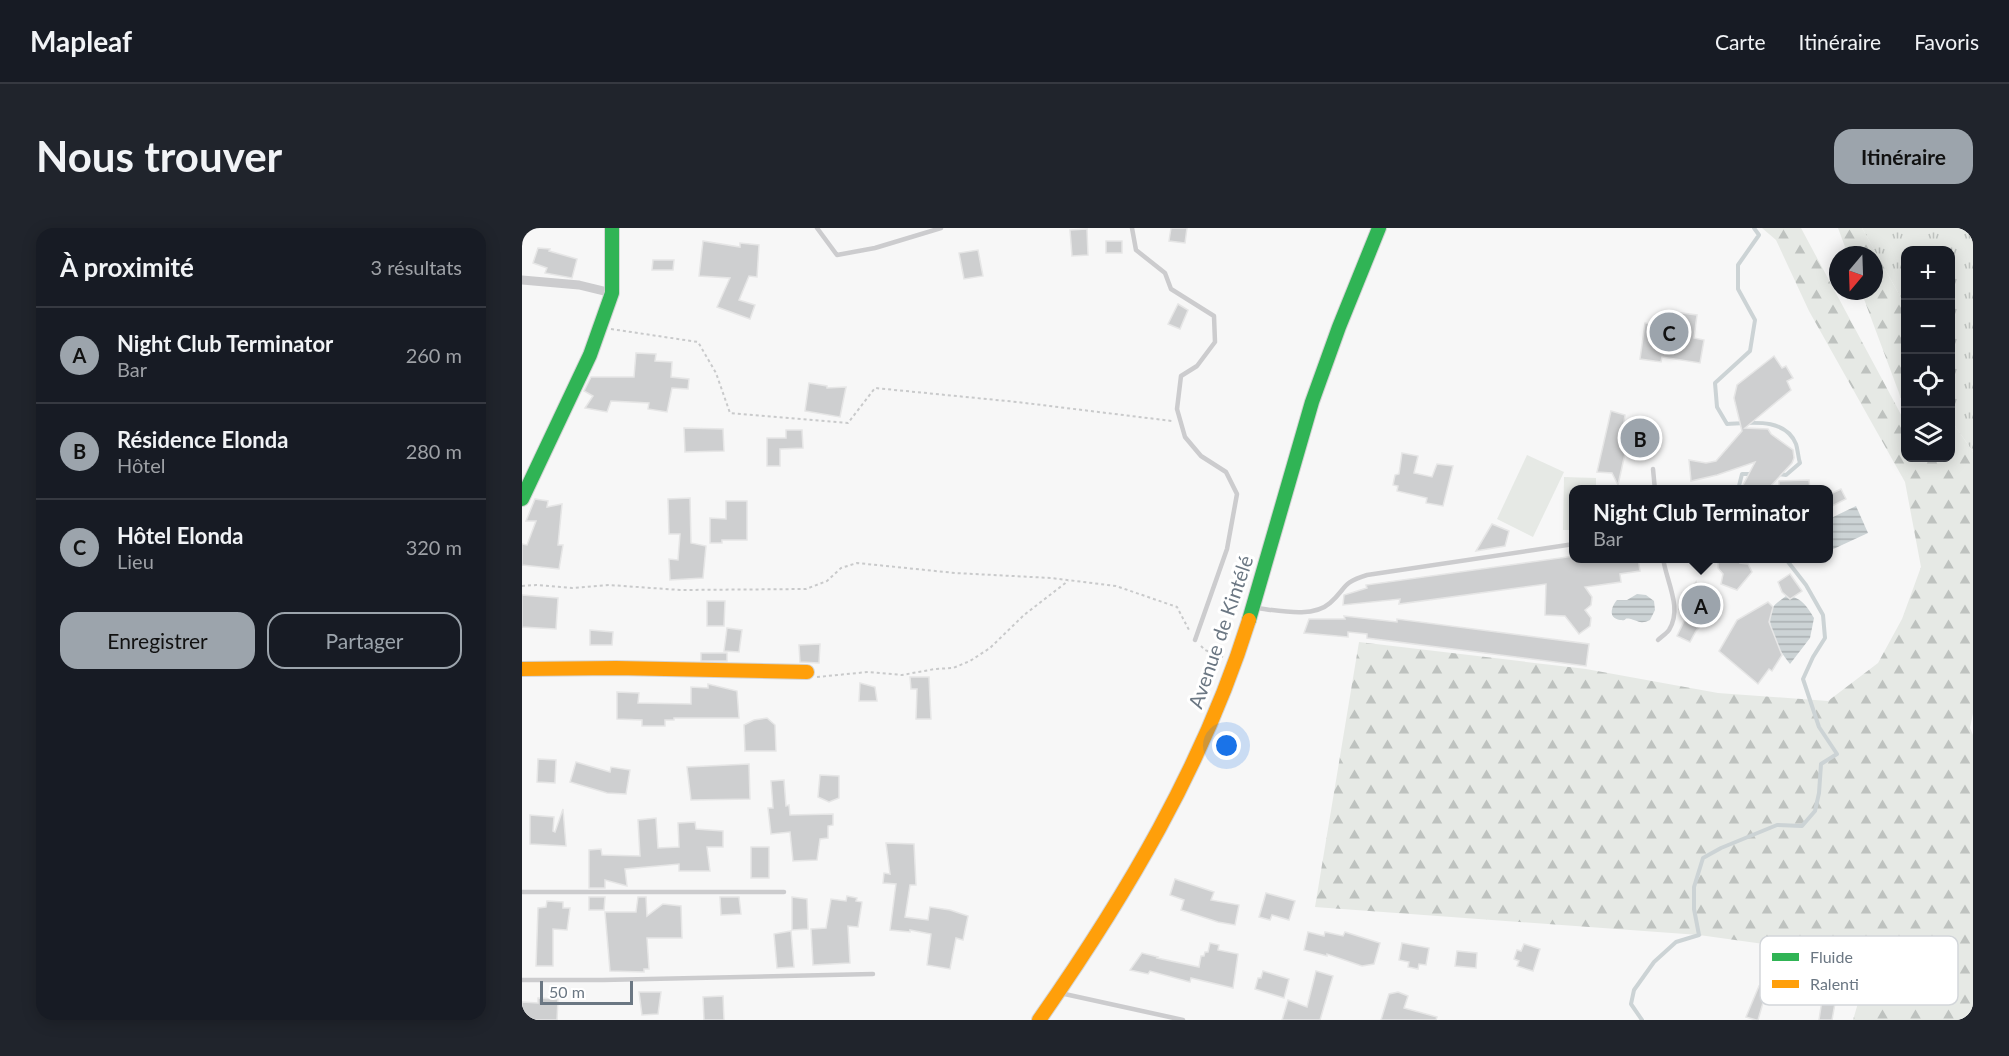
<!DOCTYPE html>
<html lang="fr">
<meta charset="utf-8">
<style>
:root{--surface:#171b24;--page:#20242c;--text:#f1f3f6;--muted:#9ea1a6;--line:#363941;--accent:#9ca4ac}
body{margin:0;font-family:Lato,sans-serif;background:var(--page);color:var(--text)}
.controls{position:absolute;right:18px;top:18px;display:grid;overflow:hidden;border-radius:12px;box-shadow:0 3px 15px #0003}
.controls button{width:54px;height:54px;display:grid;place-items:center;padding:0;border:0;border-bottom:2px solid var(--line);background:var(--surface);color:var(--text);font:30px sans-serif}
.compass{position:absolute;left:1307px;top:18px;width:54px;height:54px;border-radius:50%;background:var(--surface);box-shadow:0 3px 15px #0003;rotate:199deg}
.scale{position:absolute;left:18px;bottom:15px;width:93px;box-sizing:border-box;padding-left:6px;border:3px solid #6b7783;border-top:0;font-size:16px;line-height:21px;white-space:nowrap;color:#6b7783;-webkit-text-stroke:4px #fff;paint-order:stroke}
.you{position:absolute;left:705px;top:518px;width:21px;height:21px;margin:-15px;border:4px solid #fff;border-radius:50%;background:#1a73e8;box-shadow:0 0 0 9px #1a73e833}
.badge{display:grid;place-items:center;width:39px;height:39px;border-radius:50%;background:var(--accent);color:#111;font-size:20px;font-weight:700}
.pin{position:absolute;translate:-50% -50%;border:3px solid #fff;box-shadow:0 2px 6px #0006}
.popup{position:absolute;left:1047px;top:257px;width:264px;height:78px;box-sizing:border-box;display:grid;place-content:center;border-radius:12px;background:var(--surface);filter:drop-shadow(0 2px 4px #0005);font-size:20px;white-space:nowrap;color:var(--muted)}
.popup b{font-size:22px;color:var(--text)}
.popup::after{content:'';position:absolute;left:50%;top:100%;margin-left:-12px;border:12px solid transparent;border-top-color:var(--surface)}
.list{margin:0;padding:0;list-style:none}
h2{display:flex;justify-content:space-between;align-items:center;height:78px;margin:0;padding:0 24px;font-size:26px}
h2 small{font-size:20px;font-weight:400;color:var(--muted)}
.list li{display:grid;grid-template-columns:39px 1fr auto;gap:18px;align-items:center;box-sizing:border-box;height:96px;padding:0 24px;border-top:2px solid var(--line)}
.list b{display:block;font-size:22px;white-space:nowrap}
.list p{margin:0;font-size:20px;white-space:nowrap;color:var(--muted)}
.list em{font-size:20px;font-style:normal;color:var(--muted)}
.actions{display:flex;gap:12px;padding:18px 24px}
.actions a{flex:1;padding:14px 0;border:2px solid var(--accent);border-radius:18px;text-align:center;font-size:21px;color:var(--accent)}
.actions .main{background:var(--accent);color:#111}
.icon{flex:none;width:33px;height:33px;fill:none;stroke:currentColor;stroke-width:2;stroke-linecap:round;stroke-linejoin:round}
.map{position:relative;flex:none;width:1451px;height:792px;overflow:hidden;border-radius:18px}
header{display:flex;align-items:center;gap:36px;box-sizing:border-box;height:84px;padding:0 30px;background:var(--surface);border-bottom:2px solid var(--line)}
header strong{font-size:28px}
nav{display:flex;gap:33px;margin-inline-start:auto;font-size:21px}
.intro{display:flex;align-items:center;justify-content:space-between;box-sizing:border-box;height:144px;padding:0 36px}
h1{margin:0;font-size:42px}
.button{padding:15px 27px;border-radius:18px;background:var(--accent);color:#111;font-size:21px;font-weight:700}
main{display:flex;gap:36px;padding:0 36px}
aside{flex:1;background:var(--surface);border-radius:18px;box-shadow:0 3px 15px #0003}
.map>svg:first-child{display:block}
</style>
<header>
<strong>Mapleaf</strong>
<nav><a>Carte</a><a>Itinéraire</a><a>Favoris</a></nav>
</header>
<div class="intro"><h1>Nous trouver</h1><a class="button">Itinéraire</a></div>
<main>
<aside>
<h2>À proximité<small>3 résultats</small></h2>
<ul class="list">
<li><span class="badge">A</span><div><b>Night Club Terminator</b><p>Bar</p></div><em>260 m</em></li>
<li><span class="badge">B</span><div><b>Résidence Elonda</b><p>Hôtel</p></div><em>280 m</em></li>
<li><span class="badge">C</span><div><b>Hôtel Elonda</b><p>Lieu</p></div><em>320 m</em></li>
</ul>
<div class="actions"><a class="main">Enregistrer</a><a>Partager</a></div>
</aside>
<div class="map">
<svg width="1451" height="792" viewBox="0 0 1451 792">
<defs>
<pattern id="grass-tufts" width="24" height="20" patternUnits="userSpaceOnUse" patternTransform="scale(1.5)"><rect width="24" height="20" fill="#e6e9e5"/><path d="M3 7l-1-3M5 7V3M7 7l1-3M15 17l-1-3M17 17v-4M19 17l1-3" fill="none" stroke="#bec2bf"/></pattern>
<pattern id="forest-firs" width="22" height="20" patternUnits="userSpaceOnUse" patternTransform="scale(1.5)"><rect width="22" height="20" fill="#e6e9e5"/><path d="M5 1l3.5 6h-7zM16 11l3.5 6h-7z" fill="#bec2bf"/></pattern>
<pattern id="water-rules" width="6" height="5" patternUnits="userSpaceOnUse" patternTransform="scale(1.5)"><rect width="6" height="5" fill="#ccd3d5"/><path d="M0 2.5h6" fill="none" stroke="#aab0b2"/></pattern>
</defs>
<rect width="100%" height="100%" fill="#f7f7f7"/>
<!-- grass -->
<polygon fill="url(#grass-tufts)" points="1340,0 1451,0 1451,224 1429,192 1428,22 1384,22 1383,77"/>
<!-- forest -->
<g fill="url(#forest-firs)">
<polygon points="1240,0 1279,0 1383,194 1384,230 1428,230 1429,192 1451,224 1451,485 1448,500 1451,507 1451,792 1331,792 1349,731 1177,707 793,679 837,414 1064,441 1196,465 1306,473 1356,435 1380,391 1399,339 1383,254 1287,83 1254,12"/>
<polygon points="1316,0 1340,0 1383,77 1383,181 1339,63 1352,63 1352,27 1326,27"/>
</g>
<!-- garden -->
<g fill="#e6e9e5">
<polygon points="1005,227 1042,244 1011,309 975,291"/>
<polygon points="1042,249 1074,250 1074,261 1052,262 1051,302 1041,302"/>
</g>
<!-- water -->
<g fill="url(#water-rules)">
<polygon points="1334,278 1346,305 1307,323 1307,291"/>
<path d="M1115 366 1124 367 1132 373 1133 382 1128 392C1120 396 1118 394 1109 391 1100 389 1107 393 1098 392 1086 390 1089 379 1095 372H1105Z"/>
<path d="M1264 368C1278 368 1285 378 1292 390L1288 410 1268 436C1257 423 1243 399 1250 381 1252 376 1259 372 1264 368Z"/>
</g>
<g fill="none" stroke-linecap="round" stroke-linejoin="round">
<!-- stream -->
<g stroke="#ccd3d5" stroke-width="4">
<path d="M1232 0 1237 7 1216 37V61L1233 92 1228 123 1193 155 1195 179 1205 196C1228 195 1263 189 1274 216 1276 222 1276 229 1278 235L1264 247 1255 246"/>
<polyline points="1216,262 1220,246 1230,246"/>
<polyline points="1120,792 1109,776 1112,762 1132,734 1154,714 1177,707 1172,681 1172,659 1181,630 1199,620 1255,597 1280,598 1293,583 1297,565 1299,536 1315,526 1297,499 1281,451 1291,429 1303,410 1301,387 1284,357 1263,330"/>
</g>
</g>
<!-- building -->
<g fill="#cecfd0" stroke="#e6e6e6" stroke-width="1.5">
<polygon points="649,0 665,0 663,15 647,13"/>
<polygon points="565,1 566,27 550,28 548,2"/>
<polygon points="181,13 218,19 218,15 237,17 235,49 227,48 217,72 233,77 228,91 195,79 208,50 177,48"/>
<rect x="584" y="13" width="16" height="12"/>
<polygon points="16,20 28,21 27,23 55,31 50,50 23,45 25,40 11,35"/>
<polygon points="456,22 461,48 442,51 437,25"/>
<polygon points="131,32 152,32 151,42 130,42"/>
<polygon points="656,76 666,82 658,101 646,96"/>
<polygon points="1144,83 1175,87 1172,110 1182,112 1178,135 1140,129 1139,134 1118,131 1123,95 1142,98"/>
<polygon points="114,125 134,126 133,133 150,134 149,149 167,151 166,161 150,160 145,184 126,181 127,175 89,173 85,184 63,180 71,168 62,163 69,149 112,149"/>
<polygon points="1252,128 1260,140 1264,138 1271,150 1265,153 1269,162 1223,200 1246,201 1249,206 1271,222 1272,230 1270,235 1246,261 1219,261 1233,234 1195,247 1169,253 1167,232 1184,235 1194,233 1220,203 1212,170 1215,157"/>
<polygon points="287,155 305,158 305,160 324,159 318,189 283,183"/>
<polygon points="1089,183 1103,187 1102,194 1110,194 1096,257 1090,245 1075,244"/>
<polygon points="162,200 201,201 202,223 163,224"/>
<polygon points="264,202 280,202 281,220 258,221 258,238 245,238 245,210 264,210"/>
<polygon points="880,225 896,228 892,245 910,249 915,236 931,238 921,278 904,275 905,270 875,263 876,258 871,257 873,247 877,246"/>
<polygon points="1287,252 1288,261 1257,261 1257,253"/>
<polygon points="1319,261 1324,271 1306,280 1306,267"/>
<polygon points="168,270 169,315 184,318 181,350 148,352 147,331 156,332 158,306 147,306 146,271"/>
<polygon points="13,271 26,273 25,279 40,276 36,317 41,317 37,341 0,337 0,316 5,317 14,293 4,293"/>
<polygon points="204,273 225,273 225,312 200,312 200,315 188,315 188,290 204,291"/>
<polygon points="970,296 987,303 983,318 954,323"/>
<polygon points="1052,328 1052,330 1116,330 1118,343 1098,346 1099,354 1063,359 1070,369 1069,377 1063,382 1069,390 1068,398 1057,406 1043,388 1023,387 1024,356 877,376 878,371 821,377 822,367 845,360 844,357"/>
<polygon points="1196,330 1219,330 1218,335 1226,336 1230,344 1215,362 1199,356 1201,346 1196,340"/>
<polygon points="1268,346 1280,363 1268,371 1260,364 1256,354"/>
<polygon points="1174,354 1175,362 1183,360 1200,374 1174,403 1168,414 1155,408 1165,387 1157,381 1167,369 1161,365 1167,364"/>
<polygon points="0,367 36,370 34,401 0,399"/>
<polygon points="185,373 203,373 202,398 185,398"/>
<polygon points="1246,374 1251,379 1247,394 1260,427 1250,443 1247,441 1236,456 1197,423 1215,392"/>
<polygon points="822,388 875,394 875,391 1067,416 1064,438 845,410 845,406 826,404 826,409 782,405 787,391 823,391"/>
<polygon points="205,400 220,402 217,424 202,423"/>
<polygon points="68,402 91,404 90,417 68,417"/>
<polygon points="298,416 297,435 278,434 277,417"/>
<rect x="179" y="425" width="26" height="8"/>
<polygon points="388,449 407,449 409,491 394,491 395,461 389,461"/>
<polygon points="338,455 353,459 355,473 337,473"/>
<polygon points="186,456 215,463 217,490 152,490 152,492 143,492 143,498 120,498 120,492 95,491 95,464 117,465 116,475 169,476 169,459 186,460"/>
<polygon points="245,490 253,497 254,523 223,523 222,497 232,492"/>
<polygon points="16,531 34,532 33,555 15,554"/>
<polygon points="54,534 88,544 89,539 108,542 104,566 85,565 48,554"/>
<polygon points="227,536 228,571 169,572 165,539"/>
<polygon points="298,547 317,548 317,570 307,574 296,569"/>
<polygon points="262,552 264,578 267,577 268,587 311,586 311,597 306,598 306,610 298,611 295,632 271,633 268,604 249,606 246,580 251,580 249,553"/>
<polygon points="41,581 44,618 8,616 8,587 32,589 31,603 33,604"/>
<polygon points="134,590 136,620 157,619 156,595 173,594 174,601 201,603 201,619 185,619 188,643 157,643 157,636 103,641 105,658 83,652 83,660 67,660 67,622 79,621 80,627 118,628 116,592"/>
<polygon points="364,615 392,616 394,657 388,657 383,689 406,692 408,679 428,682 446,688 441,712 434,710 428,741 405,737 409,706 388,702 388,704 368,702 374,656 361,655 362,645 368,646"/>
<rect x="229" y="619" width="18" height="31"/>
<polygon points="653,651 692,664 689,672 717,677 713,697 696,694 659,682 662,672 648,667"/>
<polygon points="744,665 773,673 767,692 750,687 748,692 737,689"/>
<polygon points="325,668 335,670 334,673 340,674 336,699 326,698 328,735 291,737 289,701 304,700 309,671 324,673"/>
<polygon points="67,669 83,669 82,682 67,682"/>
<polygon points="116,669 124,669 125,688 141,676 159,678 160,710 125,710 127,741 122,741 122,744 88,743 83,684 114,684"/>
<polygon points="198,669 217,669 219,686 199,687"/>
<polygon points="270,669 285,671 286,701 270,702"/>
<polygon points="25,673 41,674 41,680 48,680 45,702 31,701 31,738 14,738 16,680 24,679"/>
<polygon points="269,703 272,739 255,740 252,706"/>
<polygon points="786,704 802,708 803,704 821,708 823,704 858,715 852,736 840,738 805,726 805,728 782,722"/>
<polygon points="688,715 697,717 696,722 716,726 711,760 669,750 668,754 628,743 626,746 608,742 620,725 636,729 635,730 677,739 679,728 682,728 683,724 686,724"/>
<polygon points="880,715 907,720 904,737 897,736 896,741 886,739 887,734 877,732"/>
<polygon points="1002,716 1018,721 1011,743 995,738 997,733 992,731 995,722 999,723"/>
<polygon points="935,723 955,725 954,740 933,738"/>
<polygon points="1275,738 1334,744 1333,755 1317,753 1310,792 1297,792 1303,752 1274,749"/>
<polygon points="741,743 767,751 762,770 733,761 736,750 739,750"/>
<polygon points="794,743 811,748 798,792 760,792 766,772 785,779"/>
<polygon points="1237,758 1245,761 1236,792 1234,792 1224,789"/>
<polygon points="117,764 139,764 136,786 120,787"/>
<polygon points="876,764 886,768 882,780 915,789 914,792 859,792 867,766"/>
<polygon points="201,768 202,792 182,792 181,769"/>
<polygon points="16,770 36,771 35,792 0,792 0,774 16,775"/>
</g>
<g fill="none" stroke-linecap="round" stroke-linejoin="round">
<defs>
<g id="fast">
<polyline points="0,271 68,127 90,65 90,0"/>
<polyline points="727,392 790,174 817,99 857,0"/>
</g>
<g id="slow">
<polyline points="0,441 94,440 285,444"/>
<path d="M517 792C603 669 682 537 727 392"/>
</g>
</defs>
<!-- fast casing -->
<use href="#fast" stroke="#d3d4d4" stroke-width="16"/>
<!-- slow casing -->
<use href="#slow" stroke="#d3d4d4" stroke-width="16"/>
<!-- path -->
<g stroke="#c9cacb" stroke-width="2" stroke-dasharray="3 3" stroke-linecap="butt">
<polyline points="89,101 176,114 194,145 208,185 326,195 353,160 495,174 650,193"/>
<polyline points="0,358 14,357 50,360 87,357 158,362 284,361 305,353 319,340 335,335 433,345 529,350 594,358 655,379 667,402"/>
<polyline points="679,418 683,422 701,429"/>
<polyline points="295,449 346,444 380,447 413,441 431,440 448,433 468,420 502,387 546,353"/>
</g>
<!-- lane -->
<g stroke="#ccccce" stroke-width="4.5">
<polyline points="295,0 315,27 353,20 419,0"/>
<polyline points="610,0 614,22 643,45 649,61 692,88 693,114 675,138 659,148 655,181 663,209 679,228 704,244 715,266 705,321 673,412"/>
<polyline points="1131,241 1133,262"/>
<path d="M733 380C755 382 790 391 808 375 825 360 819 355 845 347L1052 316"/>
<path d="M1136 412C1139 409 1144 406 1147 402 1161 380 1144 353 1141 330"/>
<polyline points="0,664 262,664"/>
<polyline points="0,752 81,752 351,746"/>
<polyline points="538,765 661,792"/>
</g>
<!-- street -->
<polyline stroke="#ccccce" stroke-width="9" points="0,52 57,57 90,65"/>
<!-- fast -->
<use href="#fast" stroke="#30b455" stroke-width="14"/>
<!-- slow -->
<use href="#slow" stroke="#ff9f0a" stroke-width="14"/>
</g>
<g text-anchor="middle" stroke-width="6" stroke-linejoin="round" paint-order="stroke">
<!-- street labels -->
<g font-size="20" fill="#6b7783" stroke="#fff">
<text transform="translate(699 404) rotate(-71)" y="7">Avenue de Kintélé</text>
</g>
</g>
<!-- legend -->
<rect x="1238" y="708" width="198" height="69" rx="9" fill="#fff" stroke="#d3d6da" stroke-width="1.5"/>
<rect x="1250" y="725" width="27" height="8" fill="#30b455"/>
<rect x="1250" y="752" width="27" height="8" fill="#ff9f0a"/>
<g font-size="16" fill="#6b7783">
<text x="1288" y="735">Fluide</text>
<text x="1288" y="762">Ralenti</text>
</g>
</svg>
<div class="controls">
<button>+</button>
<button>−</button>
<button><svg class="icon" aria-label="locate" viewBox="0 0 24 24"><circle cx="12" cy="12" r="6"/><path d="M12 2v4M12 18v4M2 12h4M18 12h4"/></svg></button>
<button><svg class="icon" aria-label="layers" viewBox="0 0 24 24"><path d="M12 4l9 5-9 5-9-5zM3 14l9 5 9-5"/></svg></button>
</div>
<svg class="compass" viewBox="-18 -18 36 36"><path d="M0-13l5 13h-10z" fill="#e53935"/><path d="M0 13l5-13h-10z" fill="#9ea1a6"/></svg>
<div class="scale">50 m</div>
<div class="you"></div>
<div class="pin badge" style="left:1179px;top:377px">A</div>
<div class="popup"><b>Night Club Terminator</b>Bar</div>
<div class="pin badge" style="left:1118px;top:210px">B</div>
<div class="pin badge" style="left:1147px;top:104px">C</div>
</div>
</main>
